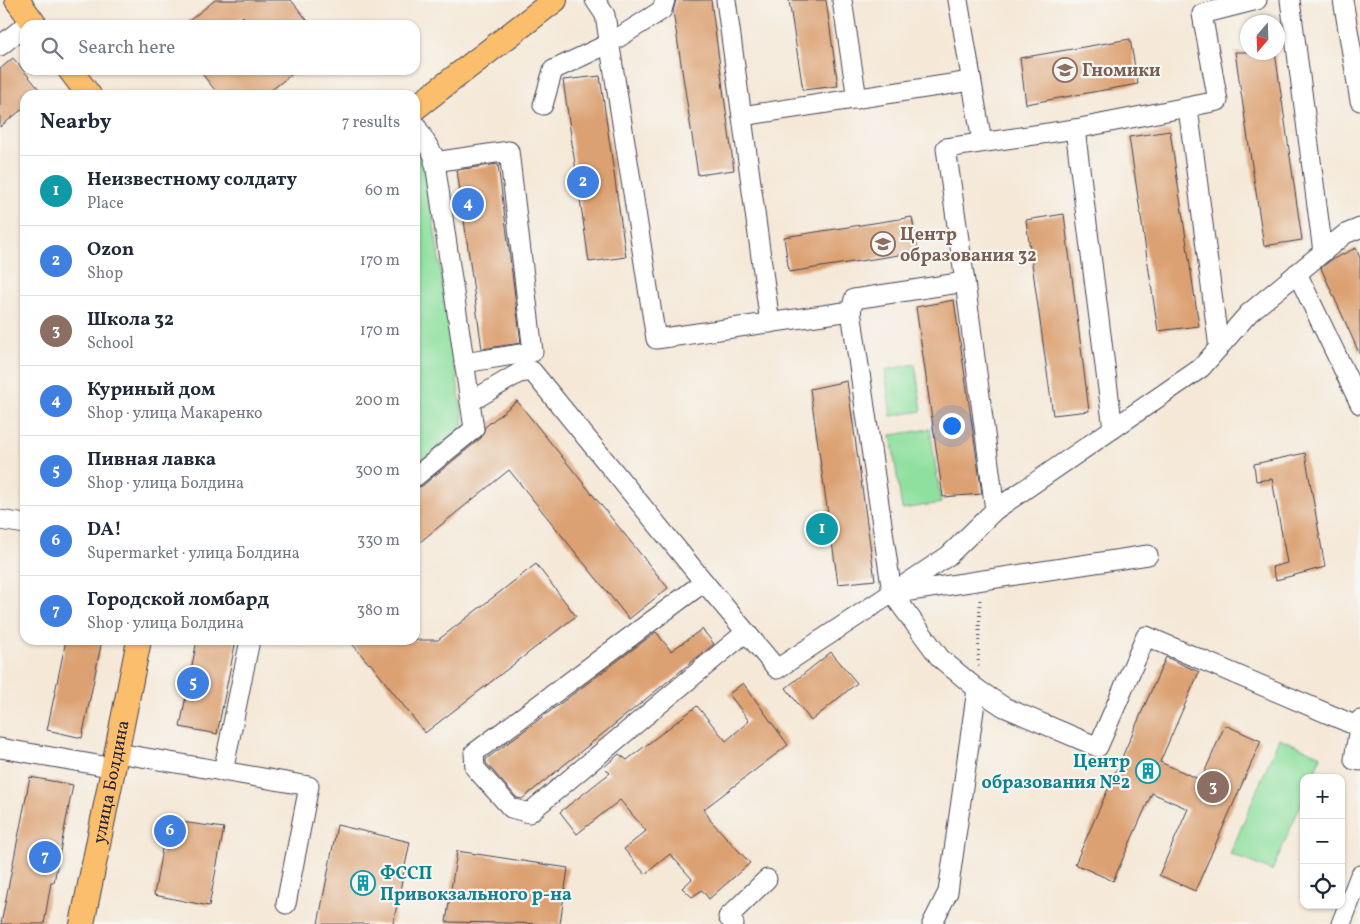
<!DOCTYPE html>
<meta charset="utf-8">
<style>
:root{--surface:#fff;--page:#f2f2f3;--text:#1f2937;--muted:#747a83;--line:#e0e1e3;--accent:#111827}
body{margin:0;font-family:Vollkorn,serif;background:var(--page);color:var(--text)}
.controls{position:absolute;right:15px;bottom:15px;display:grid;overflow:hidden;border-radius:10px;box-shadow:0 1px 4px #0004}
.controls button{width:45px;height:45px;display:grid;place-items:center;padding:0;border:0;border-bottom:1px solid var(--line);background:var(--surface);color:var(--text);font:25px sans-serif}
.compass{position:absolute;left:1240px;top:15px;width:45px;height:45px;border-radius:50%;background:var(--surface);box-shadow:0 1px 4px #0004;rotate:199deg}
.you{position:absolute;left:951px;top:425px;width:18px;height:18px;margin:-12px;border:4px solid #fff;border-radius:50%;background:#1a73e8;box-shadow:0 0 0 8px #1a73e833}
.badge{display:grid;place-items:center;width:32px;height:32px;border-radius:50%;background:var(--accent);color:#fff;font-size:16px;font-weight:700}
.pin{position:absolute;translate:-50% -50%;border:2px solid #fff;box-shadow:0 1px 5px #0006}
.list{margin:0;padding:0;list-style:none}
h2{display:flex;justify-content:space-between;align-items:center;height:65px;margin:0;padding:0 20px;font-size:21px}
h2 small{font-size:16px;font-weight:400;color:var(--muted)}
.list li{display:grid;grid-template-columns:32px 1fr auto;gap:15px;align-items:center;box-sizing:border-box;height:70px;padding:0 20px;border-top:1px solid var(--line)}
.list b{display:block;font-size:19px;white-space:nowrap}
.list p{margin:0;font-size:16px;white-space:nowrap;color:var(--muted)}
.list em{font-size:16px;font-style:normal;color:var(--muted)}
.icon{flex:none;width:28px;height:28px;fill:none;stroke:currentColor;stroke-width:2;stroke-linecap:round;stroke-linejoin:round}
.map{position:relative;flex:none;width:1360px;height:924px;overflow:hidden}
.search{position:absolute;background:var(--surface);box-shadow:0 1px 4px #0004;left:20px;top:20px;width:400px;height:55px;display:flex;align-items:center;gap:12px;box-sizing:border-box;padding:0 18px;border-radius:15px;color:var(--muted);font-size:19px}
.panel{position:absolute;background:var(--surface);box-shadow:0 1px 4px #0004;left:20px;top:90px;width:400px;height:555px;border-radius:15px}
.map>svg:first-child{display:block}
</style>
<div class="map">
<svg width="1360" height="924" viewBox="0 0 1360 924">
<rect width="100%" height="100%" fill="#f6f6f2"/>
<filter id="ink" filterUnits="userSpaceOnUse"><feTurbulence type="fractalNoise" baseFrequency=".02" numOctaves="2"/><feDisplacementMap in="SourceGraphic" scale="10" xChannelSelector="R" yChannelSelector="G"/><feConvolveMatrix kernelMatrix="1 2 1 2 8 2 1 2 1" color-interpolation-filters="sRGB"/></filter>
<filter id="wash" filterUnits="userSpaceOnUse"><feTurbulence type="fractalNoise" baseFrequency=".0096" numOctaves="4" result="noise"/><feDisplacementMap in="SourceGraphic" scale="20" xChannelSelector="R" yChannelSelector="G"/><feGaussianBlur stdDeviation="1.12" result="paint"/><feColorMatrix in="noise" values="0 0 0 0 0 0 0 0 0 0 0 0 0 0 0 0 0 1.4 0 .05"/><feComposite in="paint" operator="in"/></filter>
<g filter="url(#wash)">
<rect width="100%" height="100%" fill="#f5e8d7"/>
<!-- green -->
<g fill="#8fe09f" stroke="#58816d">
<polygon points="423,152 465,433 415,471 415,158"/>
<polygon points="915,364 922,411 891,416 885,370"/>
<polygon points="930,429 941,503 902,509 891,435"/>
<polygon points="1279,738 1321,756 1312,778 1304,778 1304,797 1272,871 1230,854"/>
</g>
<g id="blocks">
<!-- building -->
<g fill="#dca172">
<polygon points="215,0 291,0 311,25 250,25 243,16 231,25 184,25"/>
<polygon points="676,0 711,0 734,170 698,175 673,11"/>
<polygon points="789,0 826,0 838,86 803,90"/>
<polygon points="1130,39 1138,84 1026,104 1020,58"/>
<polygon points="1235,52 1275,52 1302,240 1264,246"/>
<polygon points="13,58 44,95 25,95 25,107 0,127 0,69"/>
<polygon points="199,70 297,70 265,95 219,95"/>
<polygon points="600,76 626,257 589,262 563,80"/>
<polygon points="1170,131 1199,326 1158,331 1129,137"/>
<polygon points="498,164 521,343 482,349 457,170"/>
<polygon points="1064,214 1089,411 1053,415 1026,220"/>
<polygon points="912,217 918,252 789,272 784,237"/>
<polygon points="1356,248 1360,258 1360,355 1321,268 1331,260"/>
<polygon points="954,300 982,494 943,497 916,307"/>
<polygon points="847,381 875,580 838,584 810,389"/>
<polygon points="517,401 668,588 629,619 509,470 415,546 415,488 422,486 481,438 485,427"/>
<polygon points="1305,453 1325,567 1276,580 1272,567 1287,563 1272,479 1256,481 1254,464"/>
<polygon points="536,564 576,616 425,733 370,663 369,664 349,640 438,640"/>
<polygon points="702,629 714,644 522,799 517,798 486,763 486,759 656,632 671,651"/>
<polygon points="66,640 102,640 82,738 47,730"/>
<polygon points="197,640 236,640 217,734 180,727"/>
<polygon points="831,652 857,683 811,721 786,688"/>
<polygon points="1166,657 1199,672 1160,762 1201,780 1225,725 1261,741 1195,891 1159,875 1188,809 1152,793 1113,881 1075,864"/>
<polygon points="743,683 788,745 704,809 711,821 750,863 709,899 702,890 692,897 682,888 692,879 670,854 645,874 624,849 646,831 620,800 577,834 560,812 610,773 604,767 619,754 627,760 697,706 726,741 749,721 729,694"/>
<polygon points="30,777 73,785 54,882 51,882 44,924 1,924"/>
<polygon points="167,820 224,828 209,906 154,895"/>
<polygon points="337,825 410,842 393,924 318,924"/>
<polygon points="457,851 568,868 560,924 446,922"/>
</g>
</g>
</g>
<g filter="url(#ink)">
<use href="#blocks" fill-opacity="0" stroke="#424052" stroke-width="1"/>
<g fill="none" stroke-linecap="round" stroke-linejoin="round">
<defs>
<g id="minor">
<polyline points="595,0 605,15 656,339 851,311 854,299 965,282 946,148 1075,129 1218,101 1202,14 1257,0"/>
<polyline points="726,0 770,323"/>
<polyline points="842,0 857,99"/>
<polyline points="958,0 982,142"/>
<polyline points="1290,0 1323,252"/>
<polyline points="1343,0 1360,101"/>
<polyline points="0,46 25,26"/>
<polyline points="543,105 553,70 610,43 662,10 665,0"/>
<polyline points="1188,108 1219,348"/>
<polyline points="742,116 971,81"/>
<polyline points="415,124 434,156 474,429 415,477"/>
<polyline points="1075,129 1113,429"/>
<polyline points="434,162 509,151 533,352 464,363"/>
<polyline points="1297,273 1360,404"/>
<polyline points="965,282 995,510"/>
<polyline points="851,311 892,593 940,658 977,689 1004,707 1098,747 1146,636 1359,727"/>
<polyline points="470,402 519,373 532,371 704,582 474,753 475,768 511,808 529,813 746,632"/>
<polyline points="0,520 25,524"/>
<polyline points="704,582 777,669 948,556 995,510 1201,368 1249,313 1345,234 1360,228"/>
<polyline points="897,593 1148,555"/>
<polyline points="1360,720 1354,760 1360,761"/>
<polyline points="0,748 115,768"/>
<polyline points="118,753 309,786 286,904"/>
<polyline points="223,772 250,640"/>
<polyline points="734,924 728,917 767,879"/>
<polyline points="932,924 948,892 977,689"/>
<polyline points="1341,924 1360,875"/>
</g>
<g id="major">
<polyline points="17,0 35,25"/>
<polyline points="70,70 89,95"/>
<polyline points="415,108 555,0"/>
<path id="s1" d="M82 924 139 640"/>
</g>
</defs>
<!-- minor casing -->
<use href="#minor" stroke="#424052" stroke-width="21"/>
<!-- major casing -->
<use href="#major" stroke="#424052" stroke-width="26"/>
<!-- path -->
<polyline stroke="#424052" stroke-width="3" stroke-dasharray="1 4" stroke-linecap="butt" points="978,666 980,599"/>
<!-- minor -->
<use href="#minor" stroke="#fff" stroke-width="19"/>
<!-- major -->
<use href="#major" stroke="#fabe6d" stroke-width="24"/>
</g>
</g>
<!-- icons -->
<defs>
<symbol id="school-ring" viewBox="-11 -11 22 22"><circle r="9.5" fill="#f6f6f2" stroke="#8d6e63" stroke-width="1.5"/><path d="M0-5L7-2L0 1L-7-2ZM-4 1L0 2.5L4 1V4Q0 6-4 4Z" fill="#8d6e63"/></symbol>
<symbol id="building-ring" viewBox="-11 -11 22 22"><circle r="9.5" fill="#f6f6f2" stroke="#0f9aa8" stroke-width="1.5"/><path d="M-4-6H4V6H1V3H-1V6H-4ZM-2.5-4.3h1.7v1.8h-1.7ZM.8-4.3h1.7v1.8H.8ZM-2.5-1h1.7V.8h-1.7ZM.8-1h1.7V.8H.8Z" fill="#0f9aa8"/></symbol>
</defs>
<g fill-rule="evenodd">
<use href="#school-ring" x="1051" y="56" width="28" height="28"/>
<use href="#school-ring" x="869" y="230" width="28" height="28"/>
<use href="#building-ring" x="1134" y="757" width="28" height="28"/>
<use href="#building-ring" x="349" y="869" width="28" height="28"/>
</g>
<g text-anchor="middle" stroke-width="4.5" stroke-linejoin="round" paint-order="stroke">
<!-- education labels -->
<g font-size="18" font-weight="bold" fill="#785e54" stroke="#f6f6f2" text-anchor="start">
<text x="1082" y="76">Гномики</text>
<text x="900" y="240">Центр<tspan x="900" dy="21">образования 32</tspan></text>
</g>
<!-- culture labels -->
<g font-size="18" font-weight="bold" fill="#0d838f" stroke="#f6f6f2" text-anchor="end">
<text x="1130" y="767">Центр<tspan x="1130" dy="21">образования №2</tspan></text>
<text x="380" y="879" text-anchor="start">ФССП<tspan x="380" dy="21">Привокзального р-на</tspan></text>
</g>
<!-- street labels -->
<g font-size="18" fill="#22223b" stroke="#f6f6f2">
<text dy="6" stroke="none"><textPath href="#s1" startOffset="145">улица Болдина</textPath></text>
</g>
</g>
</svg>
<div class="controls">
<button>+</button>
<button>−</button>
<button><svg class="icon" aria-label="locate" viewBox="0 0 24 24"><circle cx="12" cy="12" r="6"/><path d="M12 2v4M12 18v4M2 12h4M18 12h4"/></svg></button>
</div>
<svg class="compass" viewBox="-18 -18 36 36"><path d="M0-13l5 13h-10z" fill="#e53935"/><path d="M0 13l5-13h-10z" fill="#747a83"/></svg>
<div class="you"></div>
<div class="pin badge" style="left:822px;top:529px;background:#0f9aa8">1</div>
<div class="pin badge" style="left:583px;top:182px;background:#3f7fe0">2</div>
<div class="pin badge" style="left:1213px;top:787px;background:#8d6e63">3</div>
<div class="pin badge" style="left:468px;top:204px;background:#3f7fe0">4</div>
<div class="pin badge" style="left:193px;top:683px;background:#3f7fe0">5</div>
<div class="pin badge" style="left:170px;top:831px;background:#3f7fe0">6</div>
<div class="pin badge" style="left:45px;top:857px;background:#3f7fe0">7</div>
<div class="search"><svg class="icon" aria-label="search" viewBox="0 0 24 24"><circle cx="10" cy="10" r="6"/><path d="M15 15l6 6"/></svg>Search here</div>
<section class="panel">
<h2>Nearby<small>7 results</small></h2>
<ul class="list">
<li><span class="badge" style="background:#0f9aa8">1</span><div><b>Неизвестному солдату</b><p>Place</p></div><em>60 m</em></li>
<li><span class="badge" style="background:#3f7fe0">2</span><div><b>Ozon</b><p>Shop</p></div><em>170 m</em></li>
<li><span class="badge" style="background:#8d6e63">3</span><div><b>Школа 32</b><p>School</p></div><em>170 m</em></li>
<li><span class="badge" style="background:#3f7fe0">4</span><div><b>Куриный дом</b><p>Shop · улица Макаренко</p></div><em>200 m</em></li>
<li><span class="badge" style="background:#3f7fe0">5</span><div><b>Пивная лавка</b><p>Shop · улица Болдина</p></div><em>300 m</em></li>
<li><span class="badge" style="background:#3f7fe0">6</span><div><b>DA!</b><p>Supermarket · улица Болдина</p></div><em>330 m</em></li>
<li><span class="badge" style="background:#3f7fe0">7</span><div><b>Городской ломбард</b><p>Shop · улица Болдина</p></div><em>380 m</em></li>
</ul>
</section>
</div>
